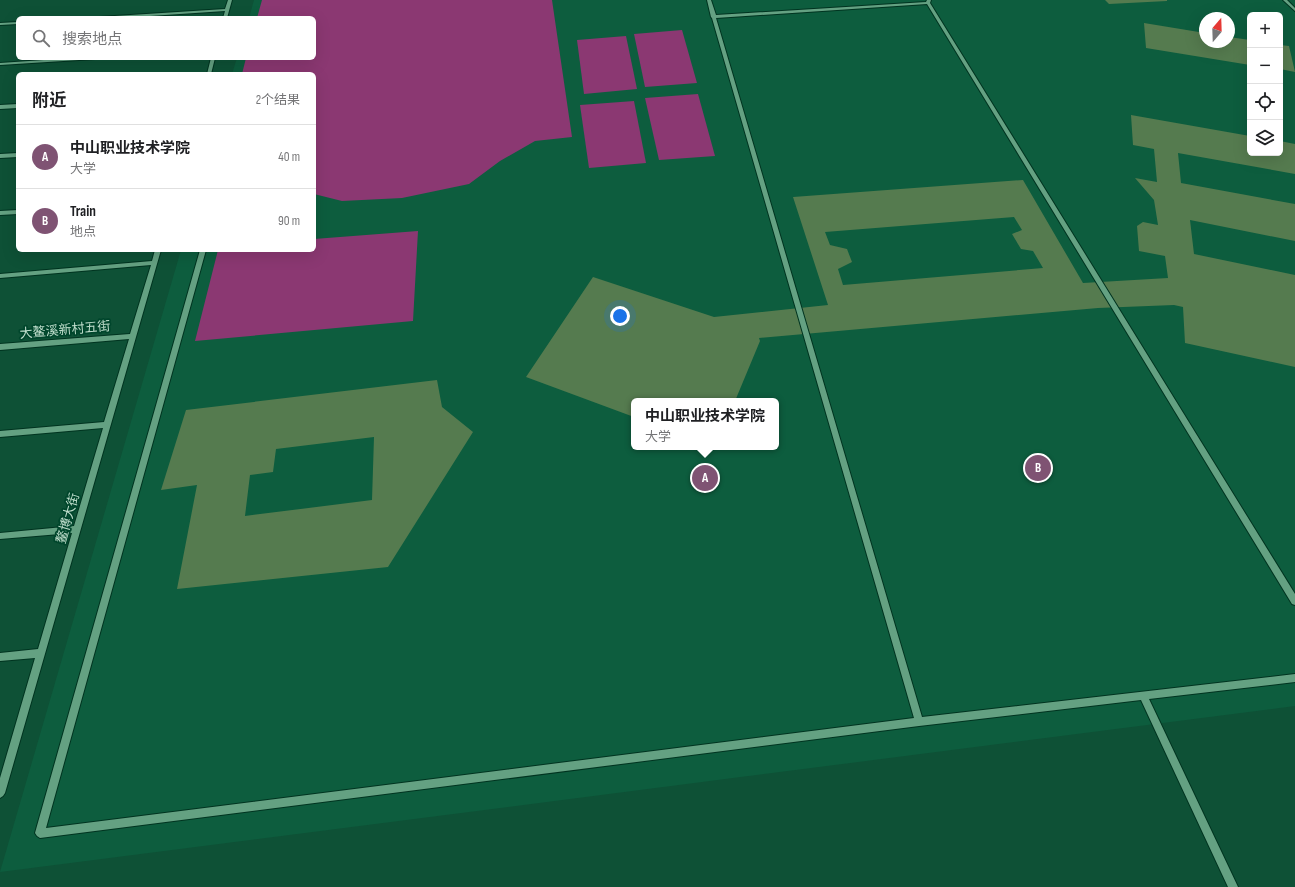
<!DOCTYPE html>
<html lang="zh">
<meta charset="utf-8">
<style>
:root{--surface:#fff;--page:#f6f6f6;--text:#202124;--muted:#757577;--line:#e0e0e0;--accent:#7f5373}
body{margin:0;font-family:"Sofia Sans Condensed","Noto Sans SC",sans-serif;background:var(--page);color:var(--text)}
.controls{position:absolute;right:12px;top:12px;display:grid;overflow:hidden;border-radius:6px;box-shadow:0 4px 16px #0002}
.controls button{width:36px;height:36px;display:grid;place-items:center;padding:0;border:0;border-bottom:1px solid var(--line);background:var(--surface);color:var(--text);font:20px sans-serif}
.compass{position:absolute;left:1199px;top:12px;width:36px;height:36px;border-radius:50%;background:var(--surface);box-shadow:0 4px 16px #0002;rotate:19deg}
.you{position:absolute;left:620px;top:316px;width:14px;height:14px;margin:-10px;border:3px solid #fff;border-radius:50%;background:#1a73e8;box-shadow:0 0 0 6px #1a73e833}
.badge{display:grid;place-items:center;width:26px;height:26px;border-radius:50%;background:var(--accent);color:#fff;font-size:13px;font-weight:700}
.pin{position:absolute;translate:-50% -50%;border:2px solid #fff;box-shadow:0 1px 4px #0006}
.popup{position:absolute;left:631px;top:398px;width:148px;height:52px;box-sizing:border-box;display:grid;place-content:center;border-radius:6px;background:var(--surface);filter:drop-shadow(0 1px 3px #0005);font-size:13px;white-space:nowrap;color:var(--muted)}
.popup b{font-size:15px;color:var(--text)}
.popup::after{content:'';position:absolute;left:50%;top:100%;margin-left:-8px;border:8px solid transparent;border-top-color:var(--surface)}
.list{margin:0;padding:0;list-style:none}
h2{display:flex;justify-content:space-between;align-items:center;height:52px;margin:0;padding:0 16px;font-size:17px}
h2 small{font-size:13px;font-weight:400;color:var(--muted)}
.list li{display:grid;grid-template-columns:26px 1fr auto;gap:12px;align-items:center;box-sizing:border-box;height:64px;padding:0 16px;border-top:1px solid var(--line)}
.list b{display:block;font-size:15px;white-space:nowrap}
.list p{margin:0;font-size:13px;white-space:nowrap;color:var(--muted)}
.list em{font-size:13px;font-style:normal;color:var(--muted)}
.icon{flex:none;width:22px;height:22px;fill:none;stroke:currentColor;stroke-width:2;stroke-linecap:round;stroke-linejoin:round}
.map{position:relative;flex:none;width:1295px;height:887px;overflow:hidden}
.search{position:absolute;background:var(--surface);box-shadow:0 4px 16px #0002;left:16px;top:16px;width:300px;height:44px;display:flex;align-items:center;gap:10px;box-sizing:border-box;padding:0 14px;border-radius:6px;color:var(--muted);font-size:15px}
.panel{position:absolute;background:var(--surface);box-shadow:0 4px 16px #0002;left:16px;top:72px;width:300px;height:180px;border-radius:6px}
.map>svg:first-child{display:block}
</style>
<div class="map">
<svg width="1295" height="887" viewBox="0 0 1295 887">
<rect width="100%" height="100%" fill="#0e5136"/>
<!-- built -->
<path fill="#0d5d3e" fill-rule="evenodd" d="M254 0H1295V706L0 872 181 250H314V74H232L237 58H314V18H249ZM1250 15H1280V153H1250ZM1205 18H1229V42H1205ZM634 401H776V447H634Z"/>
<!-- green -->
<g fill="#8b3872">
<polygon points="262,0 552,0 572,137 535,141 500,161 469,184 402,198 342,201 314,194 314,74 242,74 246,58 314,58 314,18 257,18"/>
<polygon points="682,30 697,83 645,87 634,34"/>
<polygon points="626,36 637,89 584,94 577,40"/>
<polygon points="698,94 715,156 659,160 645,98"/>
<polygon points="634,101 646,163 589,168 580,105"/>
<polygon points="418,231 413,321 195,341 218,250 314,250 314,239"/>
</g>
<!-- building -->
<g fill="#557b4f" fill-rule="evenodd">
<polygon points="1105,0 1167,0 1167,1 1109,4"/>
<polygon points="1144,23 1205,33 1205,42 1229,42 1229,37 1250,40 1250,65 1146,48"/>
<polygon points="1280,45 1289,46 1295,72 1280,69"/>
<path d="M1131 115 1250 136V153H1280V141L1295 144V174L1178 153 1181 183 1295 204V241L1190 220 1194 254 1295 275V367L1185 343 1183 307 1174 305 1098 308 759 338 760 341 735 401H634V417L526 377 593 277 714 317 828 305 793 197 1023 180 1083 283 1168 278 1165 256 1139 251 1137 226 1143 222 1158 225 1154 200 1135 178 1157 182 1154 149 1133 145ZM1014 217 1022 230 1012 234 1021 249 1033 251 1043 268 843 285 838 269 852 262 847 249 830 245 825 232Z"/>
<path d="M437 380 442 407 473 432 388 567 177 589 197 485 161 490 186 410ZM374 437 372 500 245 516 250 475 273 472 276 449Z"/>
</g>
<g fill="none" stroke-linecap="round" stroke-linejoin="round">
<defs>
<g id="minor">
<polygon points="228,0 232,0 227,18 223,18 225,11 120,18 97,18 99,17 225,9"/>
<polygon points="707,0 711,0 716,15 926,2 927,0 931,0 930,3 1295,594 1295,605 1292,604 927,4 716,18 922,717 1295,674 1295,682 1149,699 1238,887 1228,887 1141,700 919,726 40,838 37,836 35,833 200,250 206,250 46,828 914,718 712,18 711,17"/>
<polygon points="1283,0 1287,0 1295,8 1295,11"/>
<polygon points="18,22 18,24 0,25 0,23"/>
<polygon points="73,58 97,58 95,59 0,65 0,63"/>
<polygon points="211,58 215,58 211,74 207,74"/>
<polygon points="18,104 18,108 0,109 0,105"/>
<polygon points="18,153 18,157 0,158 0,154"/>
<polygon points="18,210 18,214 0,215 0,211"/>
<polygon points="155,250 161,250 5,793 3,796 0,798 0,778 35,658 0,661 0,653 38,649 72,533 0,539 0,533 74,526 103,428 0,437 0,431 104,422 129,339 0,350 0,344 130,334 151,265 0,278 0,274 152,261"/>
</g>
</defs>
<!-- minor casing -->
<use href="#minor" stroke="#013420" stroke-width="2"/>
<!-- minor -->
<use href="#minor" fill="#64a182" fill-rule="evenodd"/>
</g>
<g text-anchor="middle" stroke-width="3.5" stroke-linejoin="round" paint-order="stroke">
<!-- street labels -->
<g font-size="13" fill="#bfdecc" stroke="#00462c">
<text transform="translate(65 329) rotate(-5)" y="5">大鳌溪新村五街</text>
<text transform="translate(67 518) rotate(-74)" y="5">鳌博大街</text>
</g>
</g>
</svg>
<div class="controls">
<button>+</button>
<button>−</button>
<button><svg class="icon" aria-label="locate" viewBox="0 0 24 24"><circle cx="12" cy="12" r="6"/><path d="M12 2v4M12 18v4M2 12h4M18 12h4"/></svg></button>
<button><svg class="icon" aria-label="layers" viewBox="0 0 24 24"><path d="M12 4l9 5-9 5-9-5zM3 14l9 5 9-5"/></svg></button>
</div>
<svg class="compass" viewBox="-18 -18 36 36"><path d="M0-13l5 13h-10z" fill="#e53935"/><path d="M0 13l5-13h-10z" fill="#757577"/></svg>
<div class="you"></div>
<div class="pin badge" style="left:705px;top:478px">A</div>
<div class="popup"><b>中山职业技术学院</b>大学</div>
<div class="pin badge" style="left:1038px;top:468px">B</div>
<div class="search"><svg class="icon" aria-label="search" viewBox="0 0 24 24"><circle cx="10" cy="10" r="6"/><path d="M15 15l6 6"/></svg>搜索地点</div>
<section class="panel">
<h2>附近<small>2个结果</small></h2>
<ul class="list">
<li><span class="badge">A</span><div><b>中山职业技术学院</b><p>大学</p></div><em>40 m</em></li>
<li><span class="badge">B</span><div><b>Train</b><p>地点</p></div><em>90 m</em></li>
</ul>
</section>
</div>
